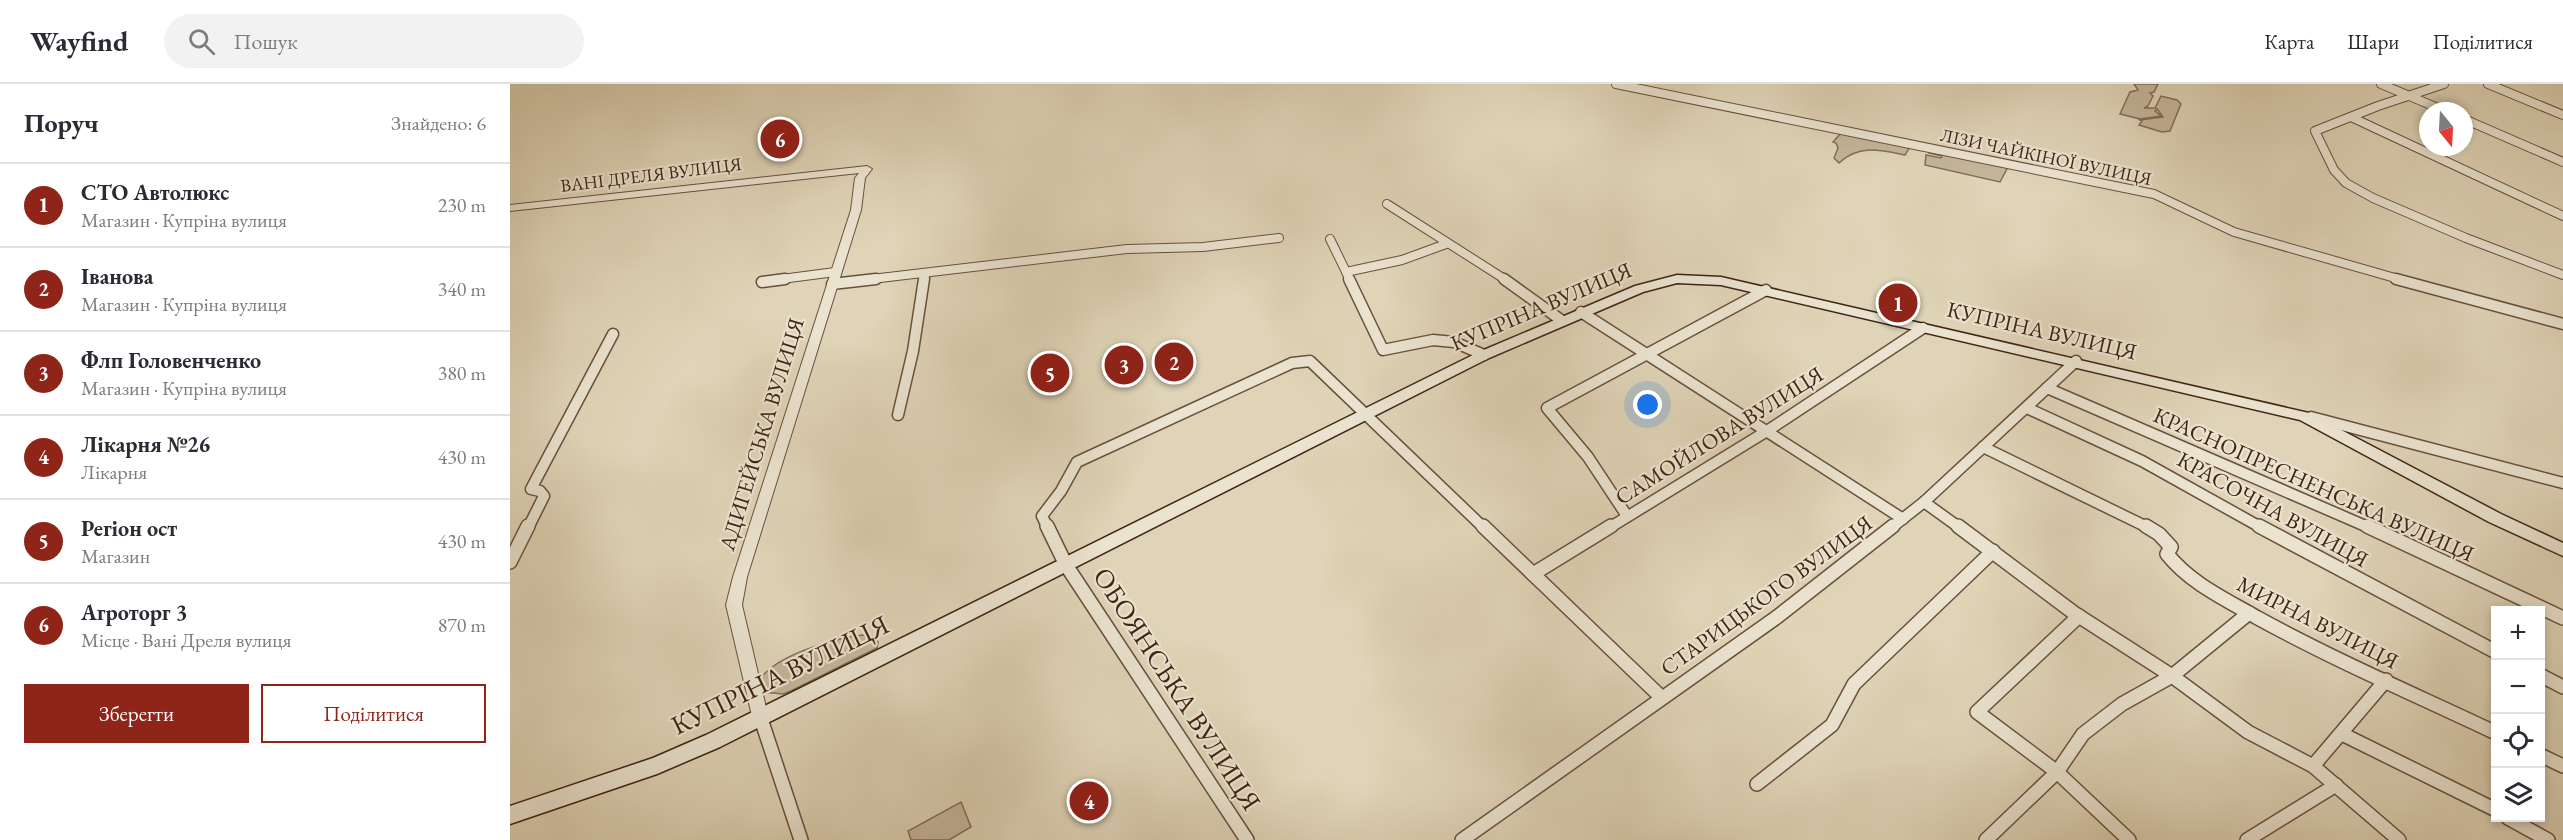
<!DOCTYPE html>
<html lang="uk">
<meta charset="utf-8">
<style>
:root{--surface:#fff;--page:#f2f2f3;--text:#2b2b33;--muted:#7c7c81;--line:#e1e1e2;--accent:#8f2418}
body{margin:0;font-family:"EB Garamond",serif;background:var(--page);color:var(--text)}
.controls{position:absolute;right:18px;bottom:18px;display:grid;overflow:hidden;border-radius:0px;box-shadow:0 3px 9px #0003}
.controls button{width:54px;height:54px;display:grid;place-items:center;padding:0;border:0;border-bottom:2px solid var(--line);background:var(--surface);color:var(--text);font:30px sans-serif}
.compass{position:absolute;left:1909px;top:18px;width:54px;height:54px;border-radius:50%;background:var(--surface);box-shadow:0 3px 9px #0003;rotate:162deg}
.you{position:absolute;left:1138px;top:321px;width:21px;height:21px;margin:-15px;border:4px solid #fff;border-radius:50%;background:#1a73e8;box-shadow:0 0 0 9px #1a73e833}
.badge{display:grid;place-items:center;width:39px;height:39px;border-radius:50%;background:var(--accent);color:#fff;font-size:20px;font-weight:700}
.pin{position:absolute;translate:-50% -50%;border:3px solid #fff;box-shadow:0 2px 6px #0006}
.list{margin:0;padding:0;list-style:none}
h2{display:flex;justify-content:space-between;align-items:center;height:78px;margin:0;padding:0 24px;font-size:26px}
h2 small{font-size:20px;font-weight:400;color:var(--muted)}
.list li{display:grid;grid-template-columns:39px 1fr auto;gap:18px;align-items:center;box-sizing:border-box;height:84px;padding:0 24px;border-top:2px solid var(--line)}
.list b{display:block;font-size:22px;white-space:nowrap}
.list p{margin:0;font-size:20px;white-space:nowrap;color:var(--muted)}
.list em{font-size:20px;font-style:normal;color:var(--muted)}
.actions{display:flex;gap:12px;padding:18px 24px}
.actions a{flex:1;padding:14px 0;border:2px solid var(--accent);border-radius:0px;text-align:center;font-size:21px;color:var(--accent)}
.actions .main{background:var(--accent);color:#fff}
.icon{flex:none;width:33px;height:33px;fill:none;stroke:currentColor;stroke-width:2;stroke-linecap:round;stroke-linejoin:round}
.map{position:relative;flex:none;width:2053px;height:756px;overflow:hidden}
header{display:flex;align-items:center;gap:36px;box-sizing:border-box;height:84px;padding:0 30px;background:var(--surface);border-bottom:2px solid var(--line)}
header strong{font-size:28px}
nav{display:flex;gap:33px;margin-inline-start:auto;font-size:21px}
.search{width:420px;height:54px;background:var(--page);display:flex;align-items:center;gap:15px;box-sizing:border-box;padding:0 21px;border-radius:33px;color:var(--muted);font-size:22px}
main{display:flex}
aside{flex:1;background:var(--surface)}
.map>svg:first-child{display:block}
</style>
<header>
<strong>Wayfind</strong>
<div class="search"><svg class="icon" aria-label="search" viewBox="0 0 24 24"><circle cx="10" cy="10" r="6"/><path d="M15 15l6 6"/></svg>Пошук</div>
<nav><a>Карта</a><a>Шари</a><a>Поділитися</a></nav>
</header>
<main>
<aside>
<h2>Поруч<small>Знайдено: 6</small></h2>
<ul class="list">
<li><span class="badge">1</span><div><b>СТО Автолюкс</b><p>Магазин · Купріна вулиця</p></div><em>230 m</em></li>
<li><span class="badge">2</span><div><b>Іванова</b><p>Магазин · Купріна вулиця</p></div><em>340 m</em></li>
<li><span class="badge">3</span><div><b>Флп Головенченко</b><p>Магазин · Купріна вулиця</p></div><em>380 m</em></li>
<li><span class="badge">4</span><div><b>Лікарня №26</b><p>Лікарня</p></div><em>430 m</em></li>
<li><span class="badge">5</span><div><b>Регіон ост</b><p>Магазин</p></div><em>430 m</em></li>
<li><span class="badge">6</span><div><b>Агроторг 3</b><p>Місце · Вані Дреля вулиця</p></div><em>870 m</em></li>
</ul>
<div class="actions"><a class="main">Зберегти</a><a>Поділитися</a></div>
</aside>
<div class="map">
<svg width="2053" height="756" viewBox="0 0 2053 756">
<rect width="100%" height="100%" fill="#dfd4b7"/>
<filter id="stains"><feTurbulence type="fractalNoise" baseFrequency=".00333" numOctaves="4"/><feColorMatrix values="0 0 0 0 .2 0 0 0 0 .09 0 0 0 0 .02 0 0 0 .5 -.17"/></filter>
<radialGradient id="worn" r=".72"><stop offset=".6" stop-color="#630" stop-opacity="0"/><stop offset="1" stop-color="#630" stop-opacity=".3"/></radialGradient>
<!-- green -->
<g fill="#c4b69b" stroke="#836d58" stroke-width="1.5">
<polygon points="1624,0 1648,0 1644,8 1640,9 1643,12 1638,22 1634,24 1645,24 1651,12 1667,16 1671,20 1660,47 1652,48 1629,41 1632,37 1630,36 1653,33 1647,25 1645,27 1651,32 1630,35 1610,30 1620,8 1628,6"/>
<path d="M1331 49 1400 63 1395 71C1371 66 1349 60 1329 79L1324 74 1328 64 1326 59 1323 58Z"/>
<polygon points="1420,66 1498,83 1490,98 1415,81 1416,71 1431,74 1432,72 1419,69"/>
<path d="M352 551 364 553 368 558 367 564 281 607 273 610 252 608 248 598C264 571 323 555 352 551Z"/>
<polygon points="451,718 461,743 439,756 401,756 398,747"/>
</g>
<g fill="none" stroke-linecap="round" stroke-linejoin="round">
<defs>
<g id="minor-far2">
<polyline points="1106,0 1644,110 1724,148 1892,196"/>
<polyline points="1871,0 1935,27"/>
<polyline points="1934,0 1868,22 1805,47 1824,86 1836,99 1863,114 1956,154 2053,191"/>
<polyline points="1978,0 2053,31"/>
<polyline points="1841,33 2053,132"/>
<polyline points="1954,35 2053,78"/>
<polyline points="877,120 996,196"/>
<polyline points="820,155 840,196"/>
<polyline points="836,188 892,176 936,160"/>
<polyline points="264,196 325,188"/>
<polyline points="353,196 617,165 693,163 769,154"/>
<polyline points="414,196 415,190"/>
</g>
<g id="minor-far1">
<polyline points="839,195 873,266 923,256 944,258 974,271"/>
<polyline points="994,195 1051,236"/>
<polyline points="1886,195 2053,240"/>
<polyline points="252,198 275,195"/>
<polyline points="322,200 366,195"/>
<polyline points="1071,228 1393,435"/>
<polyline points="1537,304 1860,444"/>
<polyline points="1517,324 1632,377 1752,444"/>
<polyline points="388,331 403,267 414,195"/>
<polyline points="1801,333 2053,399"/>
<polyline points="1473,363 1639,444"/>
<polyline points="1414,418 1450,444"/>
<polyline points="1117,432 1078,373 1037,324 1256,206"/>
<polyline points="18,444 34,412 30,407 21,405 103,250"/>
<polyline points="538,444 532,432 551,407 567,378 782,279 800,277 974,444"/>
<polyline points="1099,444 1257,347 1413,244"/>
<polyline points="1381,444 1414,418 1566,277"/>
</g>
<g id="minor">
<polyline points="537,442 556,481 737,756"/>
<polyline points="973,442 1151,613"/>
<polyline points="1448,442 1564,529 1662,592 1738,648 1803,682 1889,756"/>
<path d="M1636 442 1649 450 1661 463 1657 470C1680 499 1715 515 1746 533 1824 576 1906 611 1986 649"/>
<polyline points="1749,442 1986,568"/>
<polyline points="1857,442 2053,534"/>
<polyline points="0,478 18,442"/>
<polyline points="1023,490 1101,442"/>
<polyline points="1569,532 1467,628 1547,688 1619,756"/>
<polyline points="2030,591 2053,603"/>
<polyline points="250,632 291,756"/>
<polyline points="1832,650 1986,726"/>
<polyline points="2030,671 2053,682"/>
<polyline points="1803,682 1876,596"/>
<polyline points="1247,700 1322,641 1344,600 1483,467"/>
<polyline points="1998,734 2038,756"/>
<polyline points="952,756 1267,533 1383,442"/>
<polyline points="1476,756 1547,688 1573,650 1612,620 1662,592 1739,529"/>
<polyline points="1737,756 1826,701"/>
</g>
<polygon id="tertiary" points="357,82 362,85 355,94 351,126 237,493 232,521 258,632 256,637 250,639 244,637 242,632 216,521 223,493 341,126 345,94 349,89 0,127 0,121"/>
<polygon id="secondary" points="1167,191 1211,193 1799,329 1991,430 2053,459 2053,472 1979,438 1790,336 1211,201 1167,199 1133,208 979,274 210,663 147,690 0,740 0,722 143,674 196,651 969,268 1125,202"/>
</defs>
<!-- minor-far2 casing -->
<use href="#minor-far2" stroke="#69503d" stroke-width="10"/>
<!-- minor-far1 casing -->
<use href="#minor-far1" stroke="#69503d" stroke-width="13"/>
<!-- minor casing -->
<use href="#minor" stroke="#69503d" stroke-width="16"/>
<!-- tertiary casing -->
<use href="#tertiary" stroke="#69503d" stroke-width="2"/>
<!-- secondary casing -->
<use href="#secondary" stroke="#422414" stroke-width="3"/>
<!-- minor-far2 -->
<use href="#minor-far2" stroke="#eae3d0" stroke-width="8"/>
<!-- minor-far1 -->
<use href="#minor-far1" stroke="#eae3d0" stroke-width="10"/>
<!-- minor -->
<use href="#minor" stroke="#eae3d0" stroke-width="13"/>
<!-- tertiary -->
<use href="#tertiary" fill="#eae3d0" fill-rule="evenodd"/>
<!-- secondary -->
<use href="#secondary" fill="#eae3d0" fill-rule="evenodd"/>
</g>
<g text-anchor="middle" stroke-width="4.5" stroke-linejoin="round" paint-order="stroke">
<!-- far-street labels -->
<g font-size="18" fill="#422414" stroke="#eae3d0">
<text transform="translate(1536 73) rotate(12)" y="6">ЛІЗИ ЧАЙКІНОЇ ВУЛИЦЯ</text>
<text transform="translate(141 91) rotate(-7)" y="6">ВАНІ ДРЕЛЯ ВУЛИЦЯ</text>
</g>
<!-- street labels -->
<g font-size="22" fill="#422414" stroke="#eae3d0">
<text transform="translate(1031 222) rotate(-23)" y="8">КУПРІНА ВУЛИЦЯ</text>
<text transform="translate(1532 246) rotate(13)" y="8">КУПРІНА ВУЛИЦЯ</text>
<text transform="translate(251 350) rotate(-73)" y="8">АДИГЕЙСЬКА ВУЛИЦЯ</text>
<text transform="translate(1209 351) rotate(-32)" y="8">САМОЙЛОВА ВУЛИЦЯ</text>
<text transform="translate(1804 400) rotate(24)" y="8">КРАСНОПРЕСНЕНСЬКА ВУЛИЦЯ</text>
<text transform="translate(1763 425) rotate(29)" y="8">КРАСОЧНА ВУЛИЦЯ</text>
<text transform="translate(1256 511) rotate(-36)" y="8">СТАРИЦЬКОГО ВУЛИЦЯ</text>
<text transform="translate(1808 538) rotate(27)" y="8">МИРНА ВУЛИЦЯ</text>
</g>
<!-- near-street labels -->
<g font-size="27" fill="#422414" stroke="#eae3d0">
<text transform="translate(270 591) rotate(-26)" y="9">КУПРІНА ВУЛИЦЯ</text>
<text transform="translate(667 605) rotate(57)" y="9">ОБОЯНСЬКА ВУЛИЦЯ</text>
</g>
</g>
<rect width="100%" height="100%" filter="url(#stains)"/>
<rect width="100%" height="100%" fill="url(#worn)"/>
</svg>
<div class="controls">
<button>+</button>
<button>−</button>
<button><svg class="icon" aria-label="locate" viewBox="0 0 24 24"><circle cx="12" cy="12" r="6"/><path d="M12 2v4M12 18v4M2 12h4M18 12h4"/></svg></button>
<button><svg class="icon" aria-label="layers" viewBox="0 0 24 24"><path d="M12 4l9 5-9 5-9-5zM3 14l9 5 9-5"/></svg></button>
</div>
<svg class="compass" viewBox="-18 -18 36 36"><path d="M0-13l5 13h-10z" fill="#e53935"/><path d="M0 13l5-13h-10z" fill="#7c7c81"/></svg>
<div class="you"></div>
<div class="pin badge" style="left:1388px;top:219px">1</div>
<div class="pin badge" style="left:664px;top:278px">2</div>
<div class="pin badge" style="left:614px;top:281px">3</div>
<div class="pin badge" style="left:579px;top:717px">4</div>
<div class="pin badge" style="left:540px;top:289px">5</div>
<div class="pin badge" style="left:270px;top:55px">6</div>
</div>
</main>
